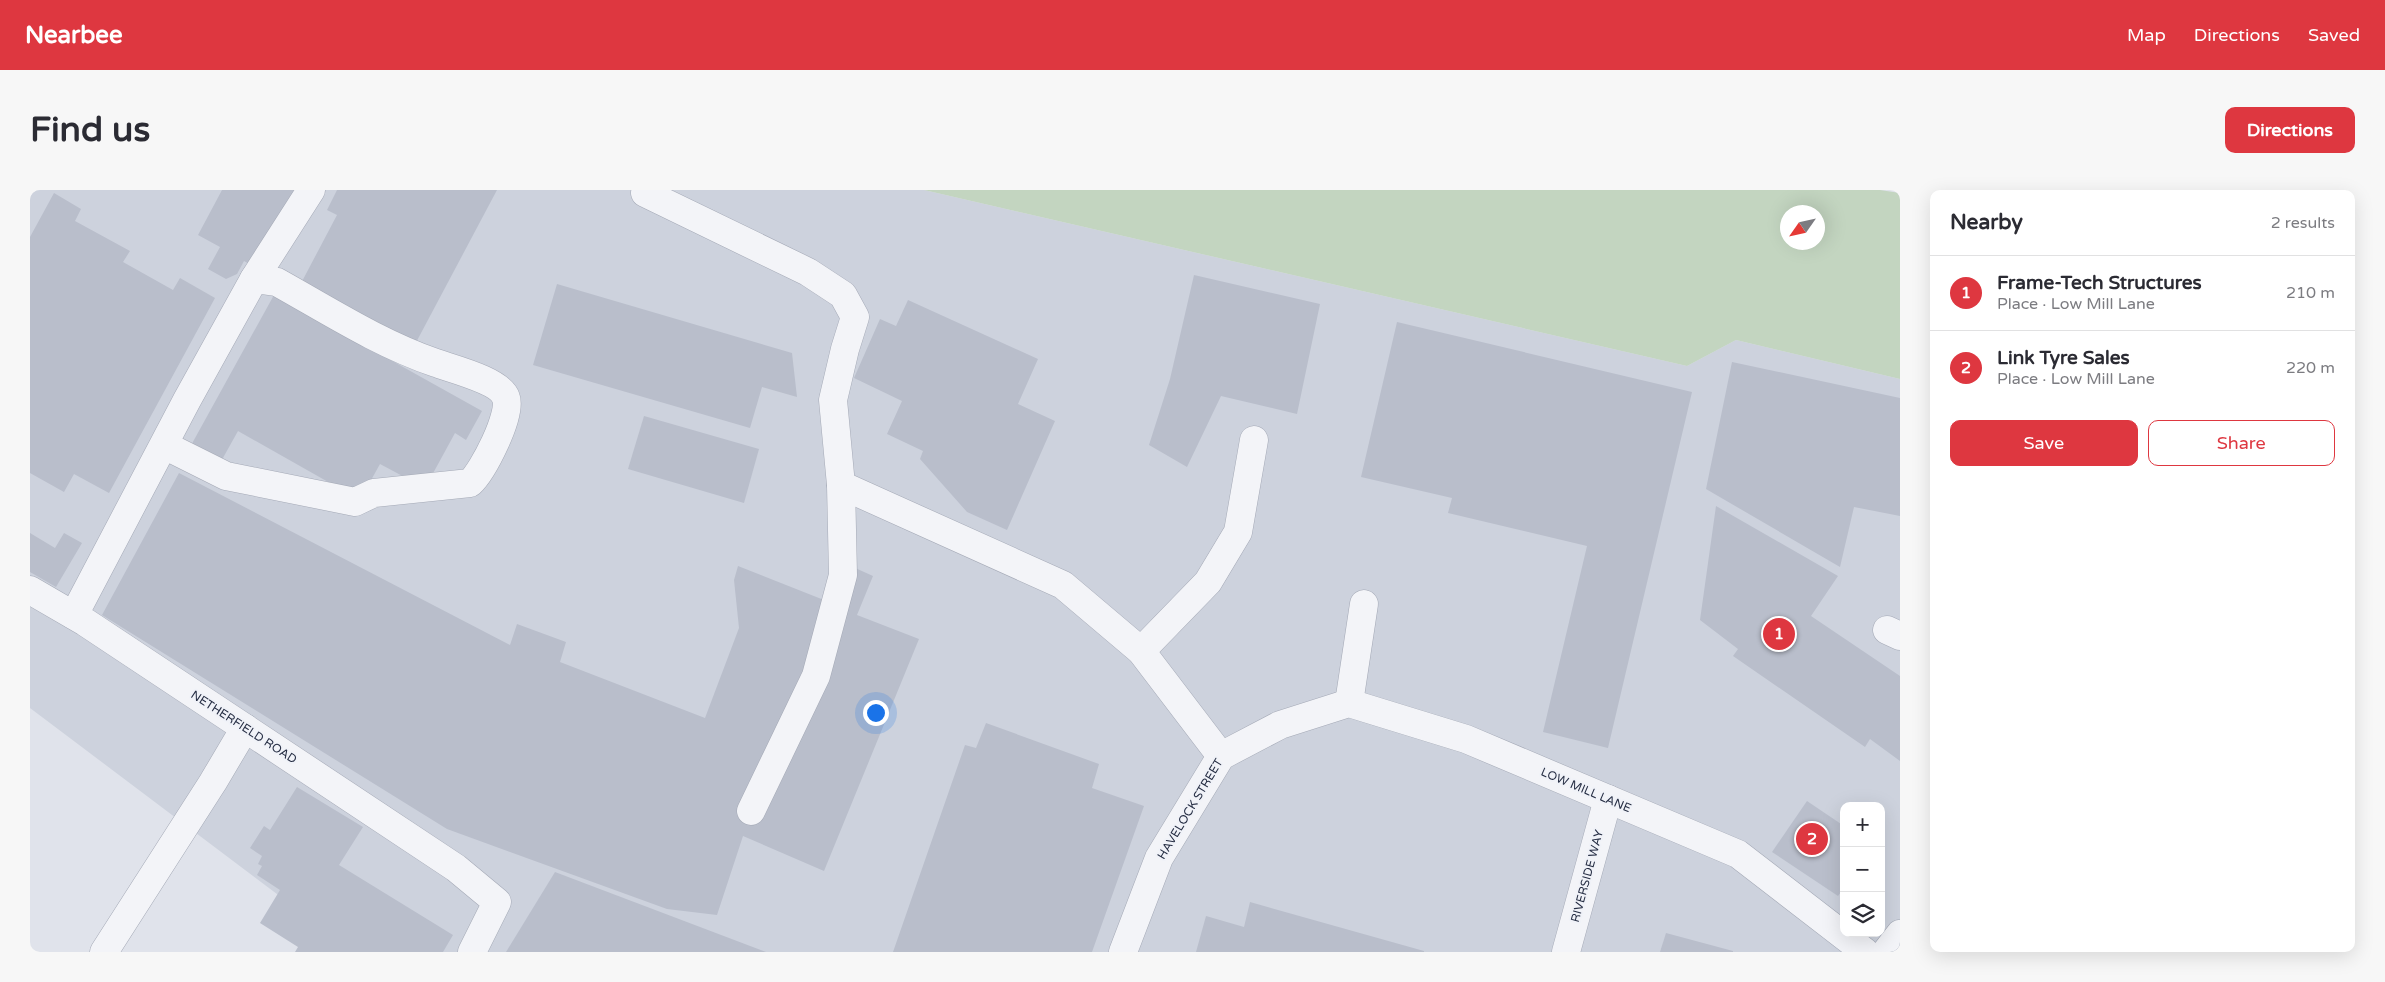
<!DOCTYPE html>
<meta charset="utf-8">
<style>
:root{--surface:#fff;--page:#f7f7f7;--text:#2b2b33;--muted:#7c7c81;--line:#e1e1e2;--accent:#de3740}
body{margin:0;font-family:"Varela Round",sans-serif;background:var(--page);color:var(--text)}
.controls{position:absolute;right:15px;bottom:15px;display:grid;overflow:hidden;border-radius:10px;box-shadow:0 5px 20px #0002}
.controls button{width:45px;height:45px;display:grid;place-items:center;padding:0;border:0;border-bottom:1px solid var(--line);background:var(--surface);color:var(--text);font:25px sans-serif}
.compass{position:absolute;left:1750px;top:15px;width:45px;height:45px;border-radius:50%;background:var(--surface);box-shadow:0 5px 20px #0002;rotate:236deg}
.you{position:absolute;left:845px;top:522px;width:18px;height:18px;margin:-12px;border:4px solid #fff;border-radius:50%;background:#1a73e8;box-shadow:0 0 0 8px #1a73e833}
.badge{display:grid;place-items:center;width:32px;height:32px;border-radius:50%;background:var(--accent);color:#fff;font-size:16px;font-weight:700}
.pin{position:absolute;translate:-50% -50%;border:2px solid #fff;box-shadow:0 1px 5px #0006}
.list{margin:0;padding:0;list-style:none}
h2{display:flex;justify-content:space-between;align-items:center;height:65px;margin:0;padding:0 20px;font-size:21px}
h2 small{font-size:16px;font-weight:400;color:var(--muted)}
.list li{display:grid;grid-template-columns:32px 1fr auto;gap:15px;align-items:center;box-sizing:border-box;height:75px;padding:0 20px;border-top:1px solid var(--line)}
.list b{display:block;font-size:19px;white-space:nowrap}
.list p{margin:0;font-size:16px;white-space:nowrap;color:var(--muted)}
.list em{font-size:16px;font-style:normal;color:var(--muted)}
.actions{display:flex;gap:10px;padding:15px 20px}
.actions a{flex:1;padding:11px 0;border:1px solid var(--accent);border-radius:10px;text-align:center;font-size:18px;color:var(--accent)}
.actions .main{background:var(--accent);color:#fff}
.icon{flex:none;width:28px;height:28px;fill:none;stroke:currentColor;stroke-width:2;stroke-linecap:round;stroke-linejoin:round}
.map{position:relative;flex:none;width:1870px;height:762px;overflow:hidden;border-radius:10px}
header{display:flex;align-items:center;gap:30px;box-sizing:border-box;height:70px;padding:0 25px;background:var(--accent);color:#fff}
header strong{font-size:24px}
nav{display:flex;gap:28px;margin-inline-start:auto;font-size:18px}
.intro{display:flex;align-items:center;justify-content:space-between;box-sizing:border-box;height:120px;padding:0 30px}
h1{margin:0;font-size:35px}
.button{padding:12px 22px;border-radius:10px;background:var(--accent);color:#fff;font-size:18px;font-weight:700}
main{display:flex;gap:30px;padding:0 30px}
aside{flex:1;background:var(--surface);border-radius:10px;box-shadow:0 5px 20px #0002}
.map>svg:first-child{display:block}
</style>
<header>
<strong>Nearbee</strong>
<nav><a>Map</a><a>Directions</a><a>Saved</a></nav>
</header>
<div class="intro"><h1>Find us</h1><a class="button">Directions</a></div>
<main>
<div class="map">
<svg width="1870" height="762" viewBox="0 0 1870 762">
<rect width="100%" height="100%" fill="#e0e3eb"/>
<!-- built -->
<path fill="#cdd2dd" fill-rule="evenodd" d="M0 0H894L1657 176 1706 150 1870 189V762H324L0 518ZM1814 616H1851V743H1814Z"/>
<!-- green -->
<path fill="#c3d5c0" fill-rule="evenodd" d="M894 0H1850L1870 3V189L1706 150 1657 176ZM1758 22H1788V52H1758Z"/>
<!-- building -->
<g fill="#b9becb">
<polygon points="192,0 264,0 223,76 214,71 207,84 196,89 178,79 190,57 168,45"/>
<polygon points="307,0 467,0 382,160 268,99 307,25 297,20"/>
<polygon points="24,3 51,19 45,31 100,61 93,72 143,100 150,88 185,108 79,303 44,284 34,302 0,283 0,47"/>
<polygon points="1164,85 1290,114 1267,224 1191,206 1157,277 1119,255 1140,189"/>
<polygon points="527,94 762,163 767,207 732,197 720,238 503,175"/>
<polygon points="244,105 452,221 436,250 425,243 395,298 350,274 330,310 208,241 189,275 159,259"/>
<polygon points="878,110 1008,169 988,214 1025,231 977,340 937,322 890,269 893,261 857,244 872,211 824,188 850,129 866,136"/>
<polygon points="1367,132 1662,202 1578,558 1513,542 1557,356 1418,323 1422,308 1331,287"/>
<polygon points="1702,172 1870,208 1870,326 1824,317 1810,377 1676,299"/>
<polygon points="614,226 729,259 714,313 598,279"/>
<polygon points="149,283 480,455 487,434 536,452 530,472 675,528 709,438 704,390 708,376 799,412 814,373 843,386 827,425 889,449 794,681 713,646 687,725 637,719 417,639 72,425"/>
<polygon points="1686,316 1808,386 1781,426 1870,486 1870,571 1840,549 1835,557 1703,466 1708,459 1670,430"/>
<polygon points="0,343 25,358 34,343 52,353 26,397 0,382"/>
<polygon points="956,533 1069,574 1062,598 1114,616 1062,762 863,762 935,555 946,558"/>
<polygon points="267,597 333,637 309,675 423,745 413,762 265,762 268,757 230,733 250,700 227,685 232,676 228,674 232,666 220,658 234,636 240,640"/>
<polygon points="1777,611 1814,636 1814,698 1808,706 1742,662"/>
<polygon points="525,682 736,762 476,762"/>
<polygon points="1220,712 1394,761 1394,762 1166,762 1176,726 1214,737"/>
<polygon points="1636,743 1703,761 1703,762 1630,762"/>
</g>
<g fill="none" stroke-linecap="round" stroke-linejoin="round">
<defs>
<g id="minor">
<polyline points="615,3 778,82 813,105 825,127 815,159 803,210 811,295 1033,395 1111,461 1191,566"/>
<polyline points="224,89 281,0"/>
<polyline points="0,400 55,432 426,678 467,712 442,762"/>
<path d="M44 425 157 210 224 89 247 92C299 121 350 154 406 173 423 179 471 191 476 208 482 225 453 281 440 293L344 303 325 312 196 286 134 255"/>
<polyline points="1857,440 1870,446"/>
<polyline points="1111,461 1178,392 1208,342 1224,250"/>
<polyline points="1319,513 1334,414"/>
<polyline points="721,621 786,486 813,385 811,295"/>
<polyline points="74,762 183,592 215,538"/>
<polyline points="1093,762 1129,668 1191,566 1250,535 1319,513 1436,549 1708,664 1835,762"/>
<polyline points="1536,762 1578,609"/>
<polyline points="1856,762 1870,744"/>
</g>
</defs>
<!-- minor casing -->
<use href="#minor" stroke="#a4a9b6" stroke-width="29"/>
<!-- minor -->
<use href="#minor" stroke="#f3f4f8" stroke-width="28"/>
</g>
<g text-anchor="middle" stroke-width="4" stroke-linejoin="round" paint-order="stroke">
<!-- street labels -->
<g font-size="12" fill="#262e44" stroke="#f0f2f8">
<text transform="translate(214 537) rotate(33)" y="4">NETHERFIELD ROAD</text>
<text transform="translate(1556 600) rotate(23)" y="4">LOW MILL LANE</text>
<text transform="translate(1160 619) rotate(-59)" y="4">HAVELOCK STREET</text>
<text transform="translate(1557 686) rotate(-75)" y="4">RIVERSIDE WAY</text>
</g>
</g>
</svg>
<div class="controls">
<button>+</button>
<button>−</button>
<button><svg class="icon" aria-label="layers" viewBox="0 0 24 24"><path d="M12 4l9 5-9 5-9-5zM3 14l9 5 9-5"/></svg></button>
</div>
<svg class="compass" viewBox="-18 -18 36 36"><path d="M0-13l5 13h-10z" fill="#e53935"/><path d="M0 13l5-13h-10z" fill="#7c7c81"/></svg>
<div class="you"></div>
<div class="pin badge" style="left:1749px;top:444px">1</div>
<div class="pin badge" style="left:1782px;top:649px">2</div>
</div>
<aside>
<h2>Nearby<small>2 results</small></h2>
<ul class="list">
<li><span class="badge">1</span><div><b>Frame-Tech Structures</b><p>Place · Low Mill Lane</p></div><em>210 m</em></li>
<li><span class="badge">2</span><div><b>Link Tyre Sales</b><p>Place · Low Mill Lane</p></div><em>220 m</em></li>
</ul>
<div class="actions"><a class="main">Save</a><a>Share</a></div>
</aside>
</main>
